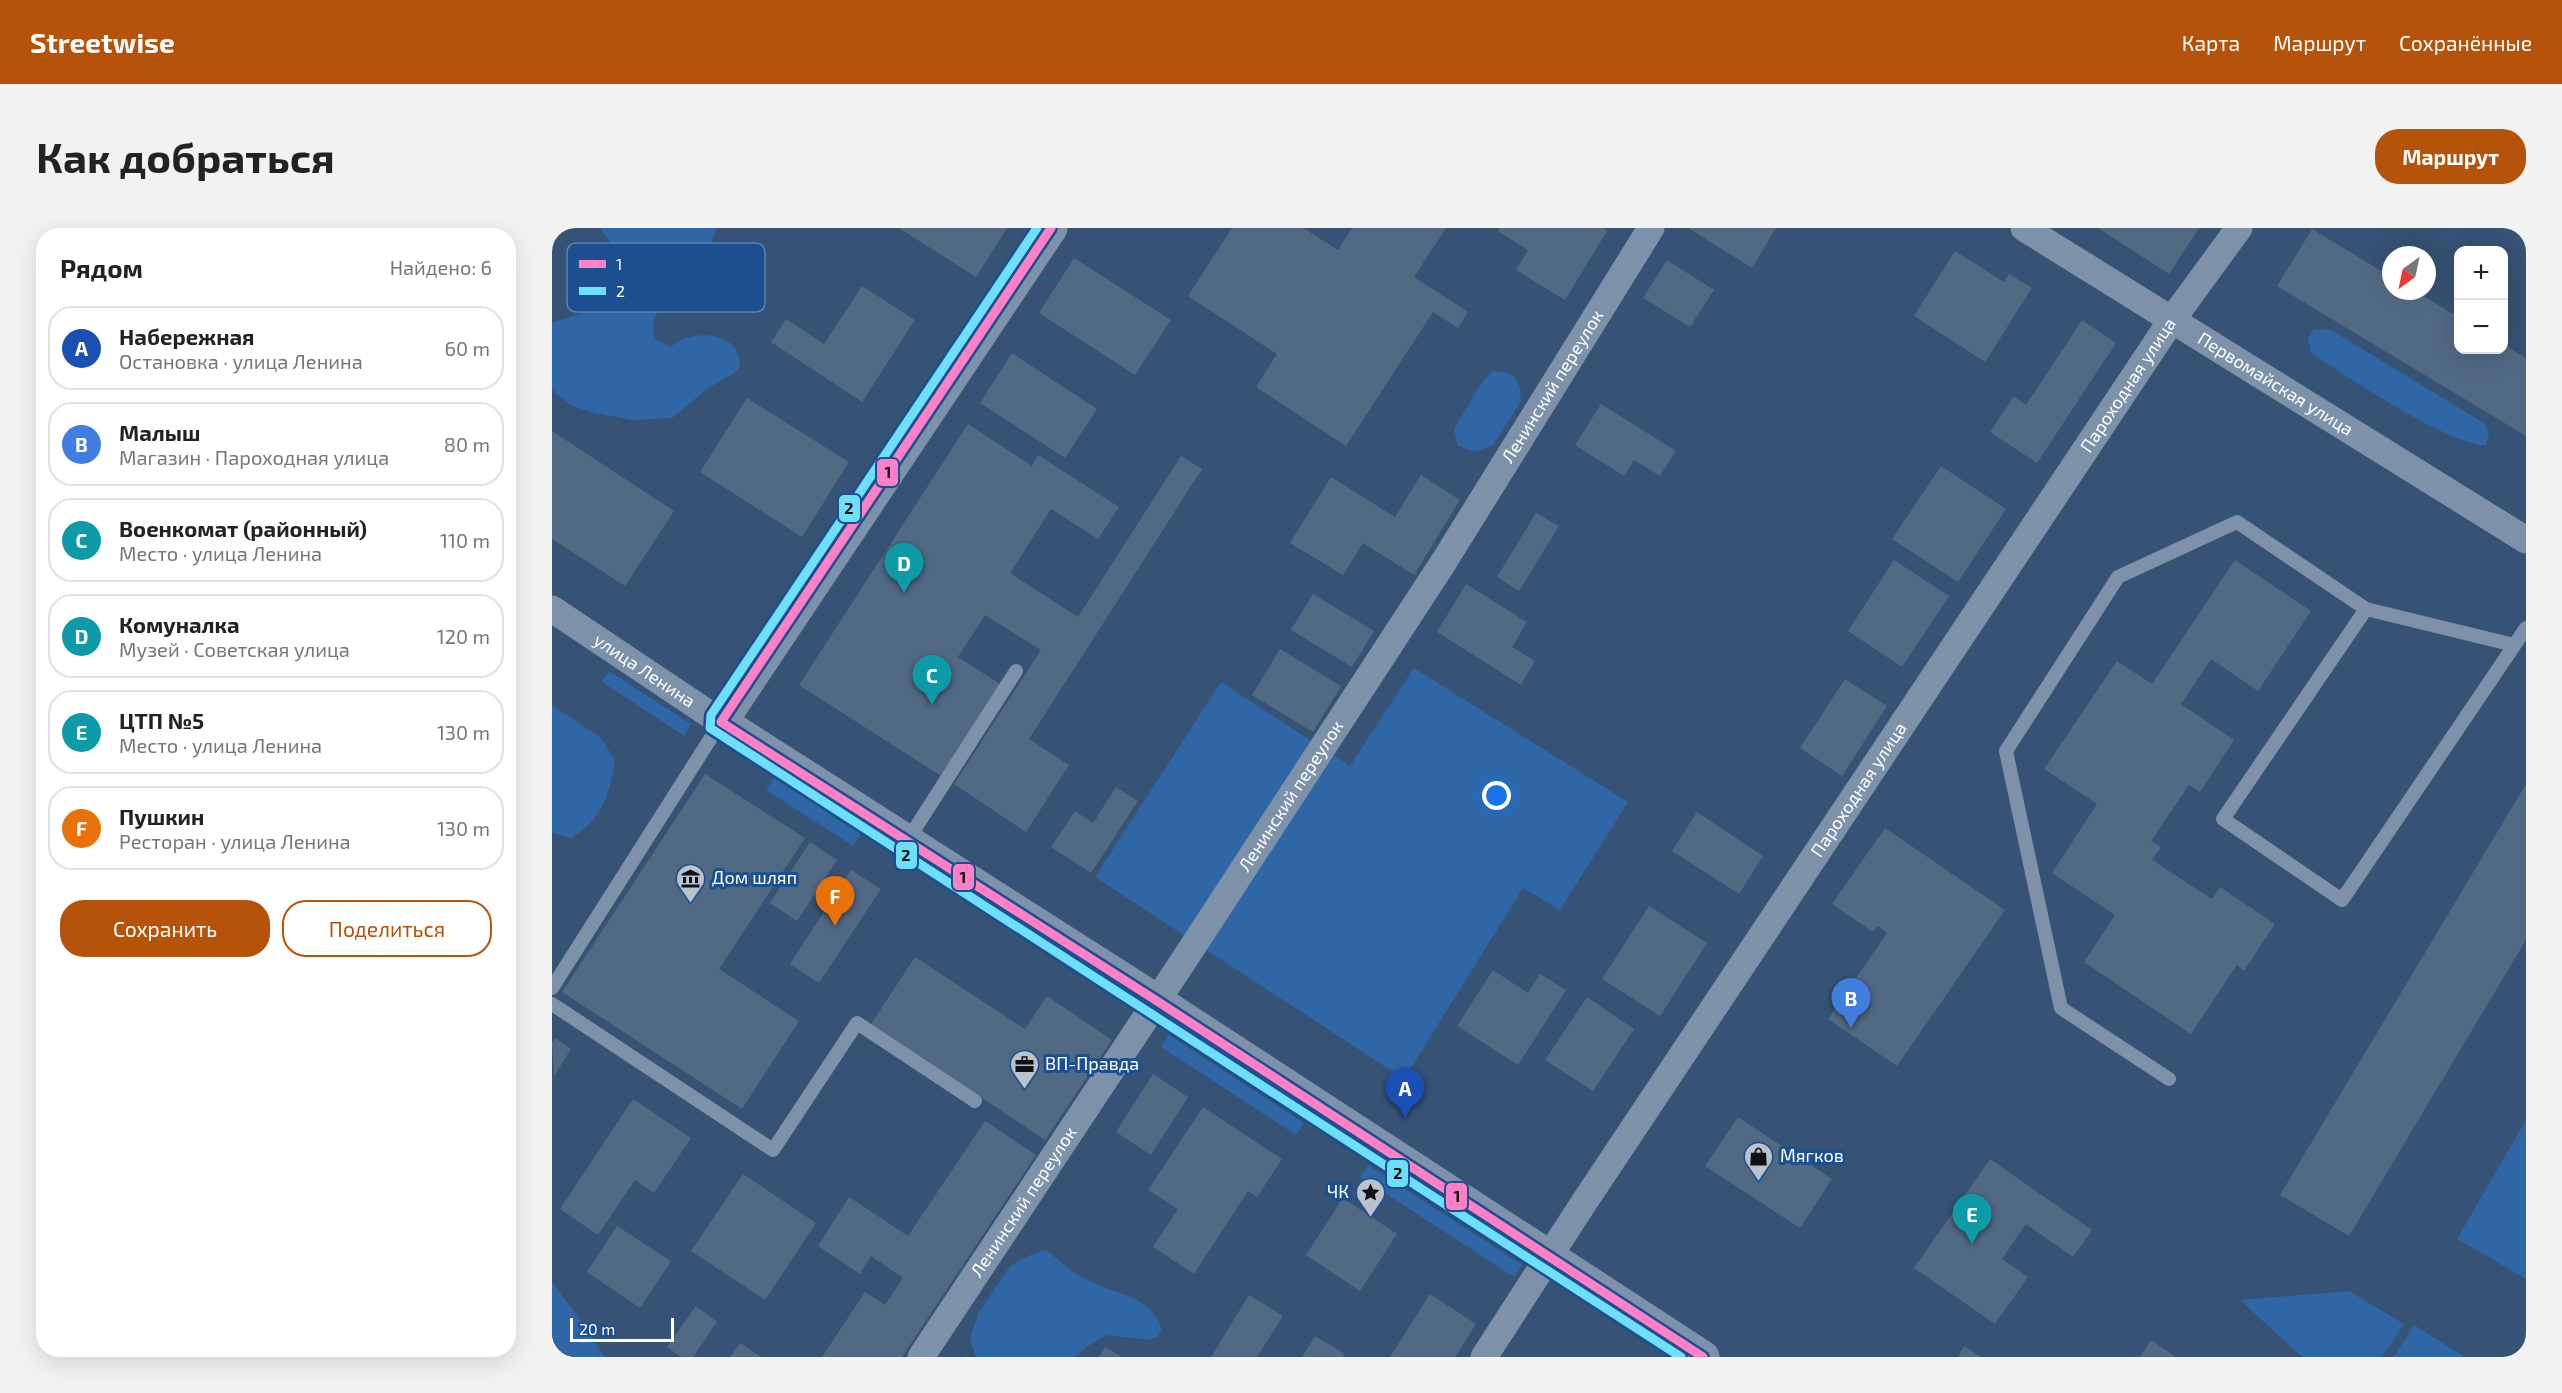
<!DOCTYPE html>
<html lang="ru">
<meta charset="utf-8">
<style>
:root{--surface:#fff;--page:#f2f2f2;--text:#222;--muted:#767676;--line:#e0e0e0;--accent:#b45309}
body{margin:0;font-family:"Exo 2",sans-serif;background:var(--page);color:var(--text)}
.controls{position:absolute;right:18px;top:18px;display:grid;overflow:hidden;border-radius:12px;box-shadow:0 6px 24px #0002}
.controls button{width:54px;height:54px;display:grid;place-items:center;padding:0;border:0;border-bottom:2px solid var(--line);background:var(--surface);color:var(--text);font:30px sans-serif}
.compass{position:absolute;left:1830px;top:18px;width:54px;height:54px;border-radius:50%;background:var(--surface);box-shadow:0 6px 24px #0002;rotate:213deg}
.scale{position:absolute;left:18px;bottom:15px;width:104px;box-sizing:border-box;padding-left:6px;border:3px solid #fff;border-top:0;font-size:16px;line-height:21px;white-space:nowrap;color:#fff;-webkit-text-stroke:4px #1b4f8f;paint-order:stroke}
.you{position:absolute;left:945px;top:568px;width:21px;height:21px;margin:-15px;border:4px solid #fff;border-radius:50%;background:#1a73e8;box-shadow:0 0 0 9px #1a73e833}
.badge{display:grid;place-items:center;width:39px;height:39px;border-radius:50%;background:var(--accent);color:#fff;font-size:20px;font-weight:700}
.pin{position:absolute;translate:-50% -50px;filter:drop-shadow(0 2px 3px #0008)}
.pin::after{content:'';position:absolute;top:32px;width:21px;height:18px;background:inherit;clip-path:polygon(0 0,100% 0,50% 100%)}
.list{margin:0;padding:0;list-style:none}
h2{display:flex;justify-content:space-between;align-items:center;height:78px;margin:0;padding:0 24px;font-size:26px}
h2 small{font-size:20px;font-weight:400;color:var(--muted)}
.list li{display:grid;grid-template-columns:39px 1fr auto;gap:18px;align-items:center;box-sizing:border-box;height:84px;margin:0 12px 12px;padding:0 12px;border:2px solid var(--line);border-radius:24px}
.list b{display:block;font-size:22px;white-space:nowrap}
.list p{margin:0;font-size:20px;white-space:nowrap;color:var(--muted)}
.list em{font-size:20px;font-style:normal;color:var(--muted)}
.actions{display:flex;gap:12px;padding:18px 24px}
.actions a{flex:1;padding:14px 0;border:2px solid var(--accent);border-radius:24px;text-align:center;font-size:21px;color:var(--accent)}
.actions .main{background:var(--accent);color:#fff}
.map{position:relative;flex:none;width:1974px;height:1129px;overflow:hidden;border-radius:24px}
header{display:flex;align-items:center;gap:36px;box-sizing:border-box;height:84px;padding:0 30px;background:var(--accent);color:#fff}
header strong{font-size:28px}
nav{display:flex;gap:33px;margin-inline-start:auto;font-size:21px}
.intro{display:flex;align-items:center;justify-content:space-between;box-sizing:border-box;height:144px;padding:0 36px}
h1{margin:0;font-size:42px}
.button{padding:15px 27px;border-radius:24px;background:var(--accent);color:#fff;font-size:21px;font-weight:700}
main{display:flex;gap:36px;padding:0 36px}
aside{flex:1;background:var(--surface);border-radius:24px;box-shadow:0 6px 24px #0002}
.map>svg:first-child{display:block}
</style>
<header>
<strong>Streetwise</strong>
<nav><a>Карта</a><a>Маршрут</a><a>Сохранённые</a></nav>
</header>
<div class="intro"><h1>Как добраться</h1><a class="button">Маршрут</a></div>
<main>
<aside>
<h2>Рядом<small>Найдено: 6</small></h2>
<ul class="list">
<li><span class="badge" style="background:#1a4fb4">A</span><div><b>Набережная</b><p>Остановка · улица Ленина</p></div><em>60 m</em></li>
<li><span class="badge" style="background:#3f7fe0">B</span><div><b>Малыш</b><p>Магазин · Пароходная улица</p></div><em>80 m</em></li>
<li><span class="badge" style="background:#0f9aa8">C</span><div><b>Военкомат (районный)</b><p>Место · улица Ленина</p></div><em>110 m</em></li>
<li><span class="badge" style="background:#0f9aa8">D</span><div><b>Комуналка</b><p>Музей · Советская улица</p></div><em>120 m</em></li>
<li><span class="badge" style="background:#0f9aa8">E</span><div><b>ЦТП №5</b><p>Место · улица Ленина</p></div><em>130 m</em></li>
<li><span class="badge" style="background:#e8710a">F</span><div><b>Пушкин</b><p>Ресторан · улица Ленина</p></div><em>130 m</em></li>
</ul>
<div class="actions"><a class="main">Сохранить</a><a>Поделиться</a></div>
</aside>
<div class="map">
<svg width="1974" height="1129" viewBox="0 0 1974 1129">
<rect width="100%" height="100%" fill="#365274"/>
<!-- green -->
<g fill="#2f66a5">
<path d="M48 0H164C157 40 91 68 103 111L118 119C123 116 129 112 134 110 159 102 193 111 187 142L155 161 120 190 80 192 38 184 19 177 0 162V95C26 87 57 80 67 50 69 44 70 38 68 31 65 21 54 9 48 0Z"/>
<path d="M1762 101 1779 102 1932 195 1937 206 1934 217C1901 220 1791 146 1759 125L1756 110Z"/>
<polygon points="940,143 953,144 963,149 968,161 969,173 941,217 923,224 906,218 902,201 926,160"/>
<polygon points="862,440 1076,574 1008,682 971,660 852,851 543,649 669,454 798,538"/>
<polygon points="57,443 139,496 132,508 50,454"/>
<path d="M0 477 48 509 63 532C57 568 51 590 19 610L0 605Z"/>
<polygon points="222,550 309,606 301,618 214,562"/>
<polygon points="617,807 752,895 744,907 609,819"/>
<polygon points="1974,892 1974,1051 1905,1011"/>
<polygon points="816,937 970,1037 962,1049 808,949"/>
<path d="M494 1022C507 1032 520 1045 536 1052 563 1067 599 1066 610 1102L605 1109 596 1112 556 1107 539 1116 523 1129H424L418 1111 426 1086 458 1038 476 1028Z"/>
<polygon points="0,1054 24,1086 53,1129 3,1129 0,1125"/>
<polygon points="1797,1063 1852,1096 1830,1129 1750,1129 1688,1072"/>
<polygon points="1862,1097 1913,1129 1842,1129"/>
</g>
<!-- building -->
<g fill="#526984">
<polygon points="347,0 455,0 424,49"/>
<polygon points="680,0 751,0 786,22 800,0 894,0 862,49 916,84 906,100 881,84 794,218 704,159 725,126 636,68"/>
<polygon points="948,0 1051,0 1055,3 1013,72 964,42 976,22 946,3"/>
<polygon points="1136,0 1224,0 1200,40"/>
<polygon points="1546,0 1647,0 1617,46"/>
<polygon points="1760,1 1839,49 1839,63 1863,63 1906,89 1906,122 1952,122 1952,117 1974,130 1974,208 1725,58"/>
<polygon points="1403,23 1452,54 1457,46 1480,60 1433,134 1362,88"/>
<polygon points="522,30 619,92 583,147 487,85"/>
<polygon points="1115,32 1162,62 1138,99 1091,70"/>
<polygon points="310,58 363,92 310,174 219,114 234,91 272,116"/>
<polygon points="1530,92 1564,115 1485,235 1438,204 1462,168 1474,177"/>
<polygon points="460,125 545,181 513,230 428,175"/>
<polygon points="195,170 297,234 250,309 148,244"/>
<polygon points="1049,176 1124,223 1108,248 1082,232 1072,248 1023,217"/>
<polygon points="416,196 480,238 486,227 567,279 546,311 499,281 458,345 526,389 629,228 650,241 477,511 517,537 474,604 402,556 489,422 433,387 406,429 448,456 389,548 247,457"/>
<polygon points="0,203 122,283 73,358 0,311"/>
<polygon points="1389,238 1454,281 1406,354 1340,311"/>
<polygon points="869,247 908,272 862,347 811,315 791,347 738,315 779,249 843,289"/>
<polygon points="984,285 1007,298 967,363 945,349"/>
<polygon points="1342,332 1397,368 1350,439 1296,403"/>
<polygon points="1683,332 1759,383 1706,463 1659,431 1629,476 1682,512 1648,564 1637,557 1599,613 1609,619 1600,632 1660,671 1668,659 1723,696 1692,743 1685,737 1639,806 1532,734 1563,687 1500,645 1545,576 1492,541 1565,433 1600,456"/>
<polygon points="914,356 975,394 960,419 983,433 969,457 885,404"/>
<polygon points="761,366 822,403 800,439 739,402"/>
<polygon points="728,421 789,458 761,504 700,467"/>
<polygon points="1293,451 1335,478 1290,548 1248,520"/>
<polygon points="153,546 253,610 167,741 247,793 190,881 10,764"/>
<polygon points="1974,556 1974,712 1797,1008 1728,967"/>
<polygon points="564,559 586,573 539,645 499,619 523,583 541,595"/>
<polygon points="1145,584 1211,628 1187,666 1120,623"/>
<polygon points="1333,600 1453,682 1345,838 1276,791 1335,705 1326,698 1321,704 1280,676"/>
<polygon points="258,614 285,632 245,693 218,675"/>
<polygon points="299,642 329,661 267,755 238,736"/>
<polygon points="1097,678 1155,715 1108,788 1050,751"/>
<polygon points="363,729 473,801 495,768 560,812 493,912 319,796"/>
<polygon points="941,742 976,765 988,746 1014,762 966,837 905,798"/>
<polygon points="1035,769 1082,801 1041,863 993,832"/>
<polygon points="3,810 19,821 2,848 0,815"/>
<polygon points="601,846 636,869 599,927 564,904"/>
<polygon points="81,871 139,910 102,965 83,952 46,1007 8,981"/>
<polygon points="651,879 730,931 705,969 696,963 642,1046 601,1019 626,981 596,962"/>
<polygon points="1186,889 1280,951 1248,1000 1153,938"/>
<polygon points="433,893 484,927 350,1129 270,1129 313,1064 333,1077 351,1050 319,1028 308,1046 266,1018 297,969 356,1008"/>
<polygon points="1438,931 1540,1002 1521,1029 1474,996 1450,1031 1476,1049 1443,1096 1362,1040"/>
<polygon points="191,946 264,995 213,1072 139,1023"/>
<polygon points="791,970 845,1006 808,1063 754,1027"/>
<polygon points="65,998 119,1033 88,1080 35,1044"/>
<polygon points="878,1066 924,1096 903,1129 838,1129"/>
<polygon points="697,1067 731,1088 705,1129 659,1129"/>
<polygon points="144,1078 165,1094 141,1129 129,1129 115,1119"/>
<polygon points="763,1108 793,1126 791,1129 750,1129"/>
<polygon points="1599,1112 1624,1129 1588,1129"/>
<polygon points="188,1115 209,1129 178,1129"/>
<polygon points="1412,1118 1429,1129 1406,1129"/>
<polygon points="553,1119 570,1129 547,1129"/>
</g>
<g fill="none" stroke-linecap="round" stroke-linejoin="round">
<!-- service -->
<g stroke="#7d92a8" stroke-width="14">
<polyline points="1814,381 1962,417"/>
<polyline points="355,613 464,443"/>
<polyline points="0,760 169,494"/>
<polyline points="0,776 221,922 305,795 423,873"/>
<polyline points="1617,851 1509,780 1454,523 1566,349 1685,294 1814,381 1671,591 1790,672 1974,400"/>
</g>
<!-- minor -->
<g stroke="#7d92a8" stroke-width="27">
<path id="s1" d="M1472 0 1974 312"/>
<path id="s2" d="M0 381 169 494"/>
<path id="s3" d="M369 1129 632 732 891 335 1099 0"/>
<path id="s4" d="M932 1129 1031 976 1619 93 1687 0"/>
</g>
<!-- tertiary -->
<polyline stroke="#7d92a8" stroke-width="33" points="499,0 169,494 605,773 1151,1129"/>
<defs>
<polyline id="bus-1" points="499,0 169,494 605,773 1151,1129"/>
<polyline id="bus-2" points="485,0 159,487 158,500 1129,1129"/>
</defs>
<!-- bus-1 casing -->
<use href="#bus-1" stroke="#1b4f8f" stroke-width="14"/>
<!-- bus-2 casing -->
<use href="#bus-2" stroke="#1b4f8f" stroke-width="14"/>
<!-- bus-1 -->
<use href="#bus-1" stroke="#ff80c5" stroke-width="9"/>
<!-- bus-2 -->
<use href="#bus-2" stroke="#6ddff8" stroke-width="9"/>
</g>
<!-- icons -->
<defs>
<symbol id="museum-pin" viewBox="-11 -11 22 30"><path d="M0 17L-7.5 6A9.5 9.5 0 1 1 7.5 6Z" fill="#b9c2ce" stroke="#1b4f8f"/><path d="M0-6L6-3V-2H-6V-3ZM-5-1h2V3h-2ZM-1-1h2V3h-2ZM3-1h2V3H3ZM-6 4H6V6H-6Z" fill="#111"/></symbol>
<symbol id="office-pin" viewBox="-11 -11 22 30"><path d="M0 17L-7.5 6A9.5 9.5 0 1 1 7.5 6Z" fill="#b9c2ce" stroke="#1b4f8f"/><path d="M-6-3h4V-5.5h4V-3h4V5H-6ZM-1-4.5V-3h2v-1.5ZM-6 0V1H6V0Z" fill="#111"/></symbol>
<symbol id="shop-pin" viewBox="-11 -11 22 30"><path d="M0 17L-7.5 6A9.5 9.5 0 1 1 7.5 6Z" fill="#b9c2ce" stroke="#1b4f8f"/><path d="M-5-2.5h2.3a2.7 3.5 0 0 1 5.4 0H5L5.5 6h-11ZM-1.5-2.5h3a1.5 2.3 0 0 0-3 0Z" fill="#111"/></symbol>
<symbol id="sight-pin" viewBox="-11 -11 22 30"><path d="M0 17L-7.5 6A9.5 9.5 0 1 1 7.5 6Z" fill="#b9c2ce" stroke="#1b4f8f"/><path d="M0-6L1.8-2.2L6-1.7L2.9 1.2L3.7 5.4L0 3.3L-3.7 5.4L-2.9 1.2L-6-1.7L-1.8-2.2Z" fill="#111"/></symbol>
</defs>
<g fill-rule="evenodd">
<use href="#museum-pin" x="122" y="634" width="33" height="45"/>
<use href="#office-pin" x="456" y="820" width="33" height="45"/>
<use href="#shop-pin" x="1190" y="912" width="33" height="45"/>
<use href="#sight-pin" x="802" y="948" width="33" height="45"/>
</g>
<g text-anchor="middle" stroke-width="6" stroke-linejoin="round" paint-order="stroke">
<!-- street labels -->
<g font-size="18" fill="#fff" stroke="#1b4f8f">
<text dy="6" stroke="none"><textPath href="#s1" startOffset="296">Первомайская улица</textPath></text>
<text dy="6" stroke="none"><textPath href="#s3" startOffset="1158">Ленинский переулок</textPath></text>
<text dy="6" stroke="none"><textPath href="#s4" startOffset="1166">Пароходная улица</textPath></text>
<text dy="6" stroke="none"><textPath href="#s2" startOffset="111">улица Ленина</textPath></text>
<text dy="6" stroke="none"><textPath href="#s4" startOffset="680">Пароходная улица</textPath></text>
<text dy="6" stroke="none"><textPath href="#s3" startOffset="672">Ленинский переулок</textPath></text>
<text dy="6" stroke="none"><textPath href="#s3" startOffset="186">Ленинский переулок</textPath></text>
</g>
<!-- poi labels -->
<g font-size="18" fill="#fff" stroke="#1b4f8f" text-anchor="start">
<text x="160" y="656">Дом шляп</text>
<text x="493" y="842">ВП-Правда</text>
<text x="1228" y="934">Мягков</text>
<text x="797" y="970" text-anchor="end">ЧК</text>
</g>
</g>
<!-- legend -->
<rect x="15" y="15" width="198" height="69" rx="9" fill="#1b4f8f" stroke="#5f84b1" stroke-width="1.5"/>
<rect x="27" y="32" width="27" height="8" fill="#ff80c5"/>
<rect x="27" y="59" width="27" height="8" fill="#6ddff8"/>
<g font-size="16" fill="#fff">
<text x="64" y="42">1</text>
<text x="64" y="69">2</text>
</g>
<g stroke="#1b4f8f" stroke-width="2">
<rect x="324" y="230" width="23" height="29" rx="6" fill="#ff80c5"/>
<rect x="286" y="266" width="23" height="29" rx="6" fill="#6ddff8"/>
<rect x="343" y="613" width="23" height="29" rx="6" fill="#6ddff8"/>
<rect x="400" y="635" width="23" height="28" rx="6" fill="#ff80c5"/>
<rect x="834" y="931" width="23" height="29" rx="6" fill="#6ddff8"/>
<rect x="893" y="954" width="23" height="29" rx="6" fill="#ff80c5"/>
</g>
<g font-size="16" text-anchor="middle" font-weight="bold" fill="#111">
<text x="336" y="250">1</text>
<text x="297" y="286">2</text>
<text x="354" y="633">2</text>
<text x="411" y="655">1</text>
<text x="846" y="951">2</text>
<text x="905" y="974">1</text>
</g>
</svg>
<div class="controls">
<button>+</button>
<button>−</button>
</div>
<svg class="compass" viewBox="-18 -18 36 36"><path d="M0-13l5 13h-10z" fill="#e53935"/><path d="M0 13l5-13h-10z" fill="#767676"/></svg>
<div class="scale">20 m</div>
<div class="you"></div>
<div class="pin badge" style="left:853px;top:890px;background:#1a4fb4">A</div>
<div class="pin badge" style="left:1299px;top:800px;background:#3f7fe0">B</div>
<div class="pin badge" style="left:380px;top:477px;background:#0f9aa8">C</div>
<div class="pin badge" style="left:352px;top:365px;background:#0f9aa8">D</div>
<div class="pin badge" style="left:1420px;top:1016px;background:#0f9aa8">E</div>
<div class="pin badge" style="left:283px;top:698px;background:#e8710a">F</div>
</div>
</main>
